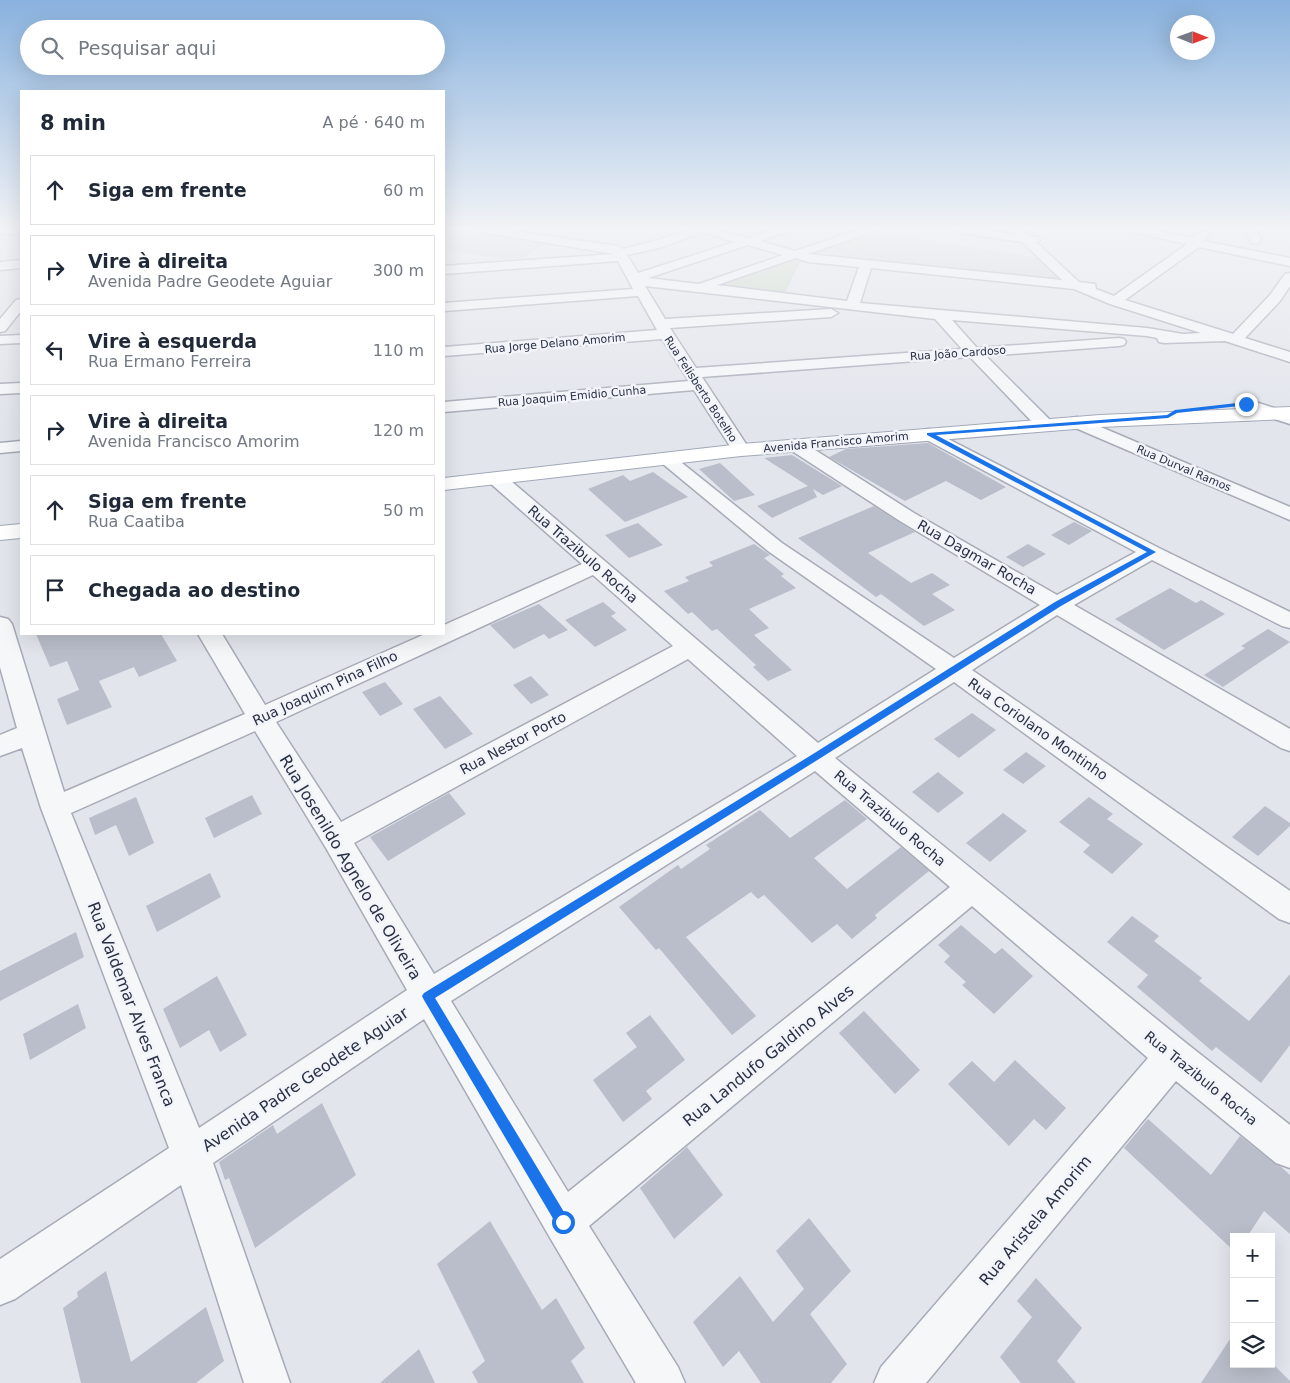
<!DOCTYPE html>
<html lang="pt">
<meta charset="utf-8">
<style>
:root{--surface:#fff;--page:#f6f6f7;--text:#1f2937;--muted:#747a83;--line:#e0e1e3}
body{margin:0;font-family:"DejaVu Sans",sans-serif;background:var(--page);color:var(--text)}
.controls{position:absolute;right:15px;bottom:15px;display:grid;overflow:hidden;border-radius:0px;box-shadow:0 5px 20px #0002}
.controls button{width:45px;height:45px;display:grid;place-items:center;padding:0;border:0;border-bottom:1px solid var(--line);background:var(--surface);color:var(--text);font:25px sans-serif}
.compass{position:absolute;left:1170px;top:15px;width:45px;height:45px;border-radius:50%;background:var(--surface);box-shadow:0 5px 20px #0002;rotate:91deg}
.stop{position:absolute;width:15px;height:15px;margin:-11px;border:4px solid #1a73e8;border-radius:50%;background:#fff}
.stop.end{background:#1a73e8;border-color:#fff;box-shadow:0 1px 5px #0008}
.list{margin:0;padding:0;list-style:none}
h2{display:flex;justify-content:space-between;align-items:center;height:65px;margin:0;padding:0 20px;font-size:21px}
h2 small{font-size:16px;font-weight:400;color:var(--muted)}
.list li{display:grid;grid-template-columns:32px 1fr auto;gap:15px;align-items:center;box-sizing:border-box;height:70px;margin:0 10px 10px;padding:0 10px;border:1px solid var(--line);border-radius:0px}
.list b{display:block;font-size:19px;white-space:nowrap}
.list p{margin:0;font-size:16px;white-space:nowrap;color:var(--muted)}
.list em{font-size:16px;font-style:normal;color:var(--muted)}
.icon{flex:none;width:28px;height:28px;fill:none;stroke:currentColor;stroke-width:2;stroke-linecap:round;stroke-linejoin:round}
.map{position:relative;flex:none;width:1290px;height:1383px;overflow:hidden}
.search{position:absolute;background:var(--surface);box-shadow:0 5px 20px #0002;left:20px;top:20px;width:425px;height:55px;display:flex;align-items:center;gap:12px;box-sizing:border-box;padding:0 18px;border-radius:28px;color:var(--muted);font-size:19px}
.panel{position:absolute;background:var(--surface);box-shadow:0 5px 20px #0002;left:20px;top:90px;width:425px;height:545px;border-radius:0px}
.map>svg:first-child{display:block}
</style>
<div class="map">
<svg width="1290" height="1383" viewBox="0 0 1290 1383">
<rect width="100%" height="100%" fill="#e2e5ec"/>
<!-- built -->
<g fill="#d0d4de">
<polygon points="444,230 465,230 550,241 523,258 504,259 444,250"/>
<polygon points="870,232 1039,258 1060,279 877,263 868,258 815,252"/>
</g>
<!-- green -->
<g fill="#c6d6c3">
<polygon points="861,237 881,243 853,255 832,248"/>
<polygon points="792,259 801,260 785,293 717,286"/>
</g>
<!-- building -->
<g fill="#b9beca">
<polygon points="928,443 1006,487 981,500 946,481 905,501 829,457 846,449"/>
<polygon points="792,455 842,486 823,495 813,489 817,497 772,518 757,506 808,486 764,458"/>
<polygon points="720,463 755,495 734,501 699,469"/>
<polygon points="653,472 688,497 625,522 588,489 623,475 630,481"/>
<polygon points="874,506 915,532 868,553 911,583 932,573 950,585 932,594 955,610 924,626 881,594 876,597 798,538"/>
<polygon points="1074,522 1092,531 1069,545 1051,535"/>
<polygon points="638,523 663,545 629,558 605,535"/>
<polygon points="754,544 770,555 764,558 784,574 781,576 796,588 749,609 769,628 754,635 792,670 768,681 753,667 756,665 717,629 712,631 692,612 688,614 664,591 689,581 685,577 713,566 709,562"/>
<polygon points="1028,544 1046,554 1023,567 1006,557"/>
<polygon points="1170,588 1196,603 1201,600 1225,614 1164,650 1115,619"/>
<polygon points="603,602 616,613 611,616 627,630 595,647 565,620"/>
<polygon points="539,604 568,630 549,639 544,634 514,649 490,625"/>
<polygon points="1268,629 1290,642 1223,687 1204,675 1245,648 1241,646"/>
<polygon points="36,634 161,634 177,661 139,677 134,667 99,681 112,707 67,725 57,699 79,690 67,661 50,667"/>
<polygon points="531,676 549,695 531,704 513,685"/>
<polygon points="385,682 403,704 380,716 362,692"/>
<polygon points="440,696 473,734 445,749 413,709"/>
<polygon points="972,713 996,730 959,758 934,739"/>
<polygon points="1026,752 1046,766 1023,784 1003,770"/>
<polygon points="938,772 964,793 938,813 912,792"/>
<polygon points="449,793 466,814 388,861 370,837"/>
<polygon points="252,795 262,814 214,838 205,818"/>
<polygon points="136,797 154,843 129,856 116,825 95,835 89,818"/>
<polygon points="1089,797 1113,814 1107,819 1143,844 1112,874 1083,852 1090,845 1059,822"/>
<polygon points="845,800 867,819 814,858 847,889 901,847 929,871 875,915 877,918 852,939 837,924 812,943 764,895 758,899 751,892 686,937 756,1016 732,1035 659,948 656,950 619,907 678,865 681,869 710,849 706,845 760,810 790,838"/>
<polygon points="1265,806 1290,823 1290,826 1258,856 1232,837"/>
<polygon points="1003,813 1027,831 990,862 966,843"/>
<polygon points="210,873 221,897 157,932 146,906"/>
<polygon points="1132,916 1159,936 1154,941 1202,978 1199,981 1249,1021 1290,974 1290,1045 1261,1083 1216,1047 1212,1051 1137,987 1148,975 1107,942"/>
<polygon points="961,925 995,954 1002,948 1033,976 994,1014 962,985 966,982 944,962 950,956 938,945"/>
<polygon points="76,932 84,957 0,1001 0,971"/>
<polygon points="217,976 247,1035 220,1052 209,1030 180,1048 163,1009"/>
<polygon points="78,1004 86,1028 30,1060 23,1034"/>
<polygon points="864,1011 920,1070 895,1094 839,1033"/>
<polygon points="650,1015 685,1060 646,1091 652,1099 623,1122 593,1080 637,1047 626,1033"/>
<polygon points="1015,1060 1066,1108 1046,1130 1034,1119 1009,1146 948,1084 972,1061 994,1082"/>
<polygon points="322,1103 356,1175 255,1248 229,1178 225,1180 219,1162 273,1125 277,1134"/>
<polygon points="1148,1119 1211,1175 1240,1136 1275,1164 1280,1166 1290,1175 1290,1234 1264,1211 1247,1237 1234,1237 1234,1251 1124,1148"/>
<polygon points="687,1147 723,1195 674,1239 640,1188"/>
<polygon points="809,1218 851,1271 810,1314 847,1364 831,1383 761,1383 739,1351 723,1367 693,1322 740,1276 773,1322 804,1289 776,1251"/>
<polygon points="490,1221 542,1310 556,1298 585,1348 571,1361 584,1383 478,1383 472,1372 485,1361 437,1264"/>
<polygon points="106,1271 131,1362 206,1307 224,1361 196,1383 81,1383 63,1308 78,1297 77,1292"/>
<polygon points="1036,1278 1082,1328 1057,1361 1076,1383 1021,1383 1000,1357 1032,1317 1017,1301"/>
<polygon points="1234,1333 1234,1364 1273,1364 1290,1381 1290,1383 1201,1383"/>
<polygon points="419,1349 435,1383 380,1383"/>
</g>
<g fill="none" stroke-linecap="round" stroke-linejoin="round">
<defs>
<g id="minor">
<polygon points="0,230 21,230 21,235 0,233"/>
<path d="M482 230H507L618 246 623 249 651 242 689 230H718L747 238 772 230H787L786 232 760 241 795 251 858 230H873L872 232 808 254 1062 280 1022 242 962 233 956 230H984L1013 234 1011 230H1022L1029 236 1038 237 1040 240 1037 243 1079 282 1095 284 1096 289 1114 296 1187 244 1132 232 1131 230H1151L1194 238 1200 232 1204 231 1210 234 1204 241 1290 258V266L1199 247 1125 300 1233 334 1270 295 1285 274 1290 273V286L1280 301 1245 338 1290 352V362L1225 341 1164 343 1159 342 1157 338 1147 336 952 320 977 348 1119 338 1124 339 1126 342 1124 345 1119 346 986 356 1050 420 1053 424 1050 428 1044 429 1038 428 970 357 702 377 750 450 747 454 741 455 735 454 694 390 444 412V402L689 381 662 339 444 356V347L657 330 638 296 444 311V303L633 289 618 261 444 274V266L614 254 487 233 483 232ZM703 232 735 242 638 273 627 255 659 248ZM748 245 783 255 699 284 648 278ZM796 258 808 262 859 267 847 301 717 285ZM871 268 1074 289 1110 304 1201 333 1183 334 1147 328 860 303ZM645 286 935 319 962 349 696 368 670 328 831 317 838 313 831 309 665 319Z"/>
<polygon points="1245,230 1256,230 1261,240 1259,243 1251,243"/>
<polygon points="21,260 21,268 0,270 0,262"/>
<polygon points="21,299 21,311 5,331 0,332 0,319 16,300"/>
<polygon points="21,335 21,343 0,344 0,336"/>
<polygon points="21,383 21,393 0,394 0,384"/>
<polygon points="1246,399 1290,413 1290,424 1240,408 1238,404 1240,400"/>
<polygon points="1077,417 1290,507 1290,520 1071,426 1068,422 1071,418"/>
<path d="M929 429 1159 548 1290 612V628L1282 626 1152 560 1074 605 1290 729V751L1281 748 1057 615 972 670 1290 891V923L1279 919 954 682 835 758 1186 1043 1290 1125V1168L1276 1163 1176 1081 926 1383H874L881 1367 1148 1058 972 906 589 1226 678 1367 685 1383H636L549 1236 424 1019 213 1163 290 1383H244L181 1185 15 1299 0 1305V1259L169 1148 41 808 22 748 0 756V735L17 728 0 667V617L8 619 12 624 64 792 245 714 198 634H222L265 705 425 634H444V625L582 564 490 483 488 479 490 475 497 473 504 475 818 743 936 669 768 551 657 459 660 455 666 454 672 455 782 543 954 658 1040 605 900 521 789 449 786 445 789 441 795 440 801 441 914 513 1057 595 1136 552 923 438 920 434 923 430ZM593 575 673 646 341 822 276 722ZM688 659 797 756 434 974 354 843ZM255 731 326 848 407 990 199 1128 71 813ZM815 771 950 887 568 1192 451 1001Z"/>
<polygon points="21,441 21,451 0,453 0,443"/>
</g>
<g id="major">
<polygon points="1290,407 1290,419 1100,427 741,456 444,490 444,478 741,444 1100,415"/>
<polygon points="21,524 21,538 0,540 0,526"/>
</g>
</defs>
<!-- minor casing -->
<use href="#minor" stroke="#a7abb7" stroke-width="3"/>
<!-- major casing -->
<use href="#major" stroke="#a1a8b8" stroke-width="2"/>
<!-- minor -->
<use href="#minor" fill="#f6f7f9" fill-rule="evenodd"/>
<!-- major -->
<use href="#major" fill="#fff" fill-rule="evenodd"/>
</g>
<!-- sky -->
<linearGradient id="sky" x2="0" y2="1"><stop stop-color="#89b2de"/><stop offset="0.54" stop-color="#f2f3f6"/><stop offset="1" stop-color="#f2f3f6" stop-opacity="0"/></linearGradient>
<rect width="1290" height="423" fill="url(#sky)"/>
<!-- route -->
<polygon fill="#1a73e8" points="1246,402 1248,405 1177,413 1168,418 936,435 1156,552 1061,606 819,759 435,998 567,1217 569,1222 567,1227 563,1228 558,1227 424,1000 422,996 424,993 813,754 1055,602 1147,552 927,435 927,433 1167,415 1175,410"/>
<g text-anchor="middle" stroke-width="5" stroke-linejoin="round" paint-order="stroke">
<!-- far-street labels -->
<g font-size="11" fill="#293145" stroke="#f2f4f9">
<text transform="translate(555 343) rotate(-5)" y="4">Rua Jorge Delano Amorim</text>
<text transform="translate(958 353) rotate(-4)" y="4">Rua João Cardoso</text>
<text transform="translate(701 389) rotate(57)" y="4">Rua Felisberto Botelho</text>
<text transform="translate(572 396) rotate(-5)" y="4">Rua Joaquim Emidio Cunha</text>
<text transform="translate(836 442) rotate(-5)" y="4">Avenida Francisco Amorim</text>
<text transform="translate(1184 468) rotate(23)" y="4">Rua Durval Ramos</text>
</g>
<!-- street labels -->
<g font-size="14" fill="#293145" stroke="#f2f4f9">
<text transform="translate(583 554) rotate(41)" y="5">Rua Trazibulo Rocha</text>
<text transform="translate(977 557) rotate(30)" y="5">Rua Dagmar Rocha</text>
<text transform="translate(325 688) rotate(-25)" y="5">Rua Joaquim Pina Filho</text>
<text transform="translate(1038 729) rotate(35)" y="5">Rua Coriolano Montinho</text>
<text transform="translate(513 743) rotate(-28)" y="5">Rua Nestor Porto</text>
<text transform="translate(890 818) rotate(40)" y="5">Rua Trazibulo Rocha</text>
<text transform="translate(1201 1078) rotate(39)" y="5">Rua Trazibulo Rocha</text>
</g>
<!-- near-street labels -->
<g font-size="16" fill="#293145" stroke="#f2f4f9">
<text transform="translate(351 867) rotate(59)" y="6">Rua Josenildo Agnelo de Oliveira</text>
<text transform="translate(132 1004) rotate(69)" y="6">Rua Valdemar Alves Franca</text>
<text transform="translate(768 1055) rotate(-39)" y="6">Rua Landufo Galdino Alves</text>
<text transform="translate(305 1079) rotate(-34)" y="6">Avenida Padre Geodete Aguiar</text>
<text transform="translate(1035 1220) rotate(-50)" y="6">Rua Aristela Amorim</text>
</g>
</g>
</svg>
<div class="controls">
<button>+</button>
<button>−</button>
<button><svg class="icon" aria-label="layers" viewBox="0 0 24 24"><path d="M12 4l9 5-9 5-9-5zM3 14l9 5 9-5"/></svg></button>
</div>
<svg class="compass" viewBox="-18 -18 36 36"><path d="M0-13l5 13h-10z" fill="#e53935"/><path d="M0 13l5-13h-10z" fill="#747a83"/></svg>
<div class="stop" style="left:563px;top:1222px"></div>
<div class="stop end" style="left:1246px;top:404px"></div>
<div class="search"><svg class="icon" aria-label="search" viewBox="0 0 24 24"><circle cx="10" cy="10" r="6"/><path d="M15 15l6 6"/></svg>Pesquisar aqui</div>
<section class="panel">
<h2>8 min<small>A pé · 640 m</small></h2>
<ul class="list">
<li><svg class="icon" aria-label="ahead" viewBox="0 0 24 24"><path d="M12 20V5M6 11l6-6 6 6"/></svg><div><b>Siga em frente</b></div><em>60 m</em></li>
<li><svg class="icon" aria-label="right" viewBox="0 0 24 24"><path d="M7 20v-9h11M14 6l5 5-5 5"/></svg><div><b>Vire à direita</b><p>Avenida Padre Geodete Aguiar</p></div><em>300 m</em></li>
<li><svg class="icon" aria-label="left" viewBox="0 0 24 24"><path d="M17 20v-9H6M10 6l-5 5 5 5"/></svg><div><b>Vire à esquerda</b><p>Rua Ermano Ferreira</p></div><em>110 m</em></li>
<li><svg class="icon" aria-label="right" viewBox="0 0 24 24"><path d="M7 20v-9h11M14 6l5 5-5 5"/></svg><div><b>Vire à direita</b><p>Avenida Francisco Amorim</p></div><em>120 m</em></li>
<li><svg class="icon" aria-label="ahead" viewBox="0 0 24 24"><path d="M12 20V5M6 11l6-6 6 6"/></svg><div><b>Siga em frente</b><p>Rua Caatiba</p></div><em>50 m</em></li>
<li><svg class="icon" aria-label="arrive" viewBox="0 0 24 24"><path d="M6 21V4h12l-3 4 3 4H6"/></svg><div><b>Chegada ao destino</b></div></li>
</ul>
</section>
</div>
